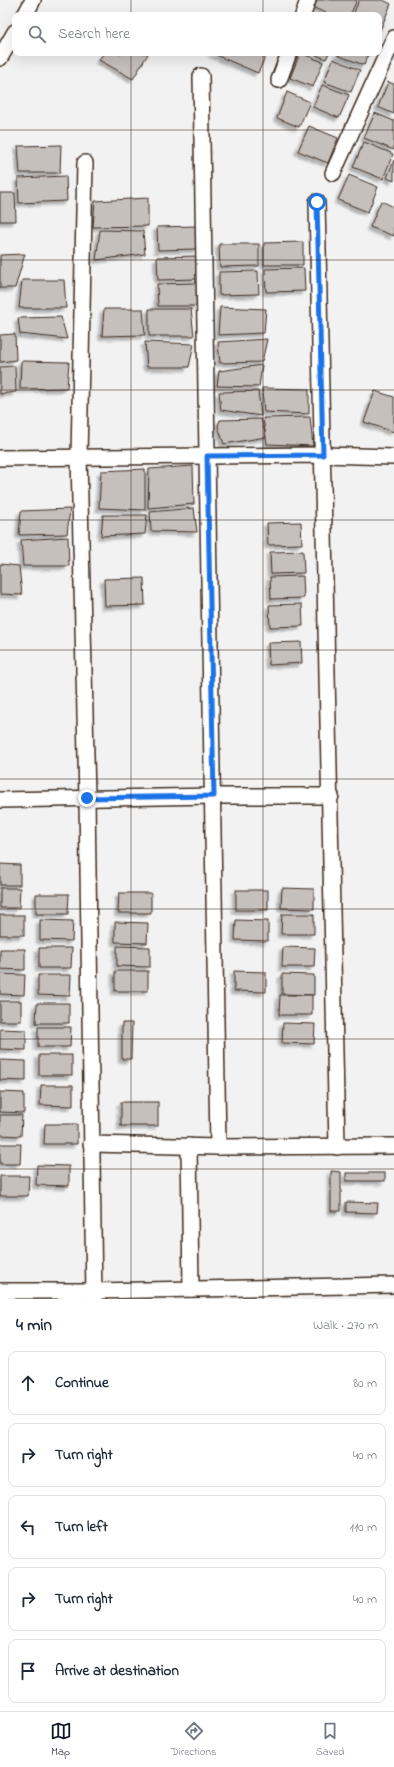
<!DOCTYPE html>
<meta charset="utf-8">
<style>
:root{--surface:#fff;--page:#f6f6f7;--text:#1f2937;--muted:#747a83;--line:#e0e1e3;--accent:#111827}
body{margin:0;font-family:"Indie Flower",sans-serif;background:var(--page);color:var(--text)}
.stop{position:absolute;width:12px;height:12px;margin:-9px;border:3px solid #1a73e8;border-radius:50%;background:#fff}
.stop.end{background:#1a73e8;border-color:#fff;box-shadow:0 1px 4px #0008}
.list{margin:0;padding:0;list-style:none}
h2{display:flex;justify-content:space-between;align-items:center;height:52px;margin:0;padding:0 16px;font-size:17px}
h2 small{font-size:13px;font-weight:400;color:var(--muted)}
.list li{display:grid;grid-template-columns:26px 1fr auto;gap:12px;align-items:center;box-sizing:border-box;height:64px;margin:0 8px 8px;padding:0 8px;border:1px solid var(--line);border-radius:8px}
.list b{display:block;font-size:15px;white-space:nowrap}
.list em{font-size:13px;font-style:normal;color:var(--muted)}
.icon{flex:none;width:22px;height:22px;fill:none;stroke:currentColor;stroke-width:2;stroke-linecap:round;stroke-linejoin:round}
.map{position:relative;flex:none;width:394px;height:1299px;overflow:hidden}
.search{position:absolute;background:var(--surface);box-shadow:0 4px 16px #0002;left:12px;right:12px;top:12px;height:44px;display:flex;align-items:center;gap:10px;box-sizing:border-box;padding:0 14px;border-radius:8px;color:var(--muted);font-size:15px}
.sheet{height:412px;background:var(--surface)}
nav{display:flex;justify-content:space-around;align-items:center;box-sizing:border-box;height:56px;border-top:1px solid var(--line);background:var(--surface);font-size:11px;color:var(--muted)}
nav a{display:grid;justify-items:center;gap:2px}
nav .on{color:var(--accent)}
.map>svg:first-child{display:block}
</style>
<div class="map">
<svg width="394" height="1299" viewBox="0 0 394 1299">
<defs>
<filter id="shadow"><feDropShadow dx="-3.5" dy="3.5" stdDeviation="1" flood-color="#0004"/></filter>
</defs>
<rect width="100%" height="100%" fill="#f3f2f2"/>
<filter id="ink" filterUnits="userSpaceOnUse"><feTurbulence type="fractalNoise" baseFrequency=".025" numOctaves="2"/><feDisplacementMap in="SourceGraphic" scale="8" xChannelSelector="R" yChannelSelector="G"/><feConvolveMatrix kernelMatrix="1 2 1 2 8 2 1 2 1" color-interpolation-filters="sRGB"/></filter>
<g filter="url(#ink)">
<!-- building -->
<g fill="#c6c0bd" stroke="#3b2a1e" filter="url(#shadow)">
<polygon points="317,0 357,0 350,15 331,15 314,8"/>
<polygon points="359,0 383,0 391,4 379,33 379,15 353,15"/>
<polygon points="104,53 146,53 148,54 133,79 99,60"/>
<polygon points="211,53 267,53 258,73"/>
<polygon points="300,53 323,62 313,87 290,78"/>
<polygon points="311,53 329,53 326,59"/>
<polygon points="338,53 369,53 364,65 337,55"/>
<polygon points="333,59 360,70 351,92 324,82"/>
<polygon points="388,82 394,84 394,114 378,107"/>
<polygon points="322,85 349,95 339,118 313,107"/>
<polygon points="287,92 310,102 299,127 277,118"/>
<polygon points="375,113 394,121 394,150 364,138"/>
<polygon points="309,126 338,138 328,163 298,151"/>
<polygon points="364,142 393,154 383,179 353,167"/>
<polygon points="61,145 60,173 20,173 18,146"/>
<polygon points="394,160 394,181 387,178"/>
<polygon points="349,175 378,187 368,212 338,200"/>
<polygon points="66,176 67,201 19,203 18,178"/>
<polygon points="0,193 15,193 16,221 0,221"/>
<polygon points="148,198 148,226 93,227 95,201"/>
<polygon points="381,201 394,207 394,236 370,227"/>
<polygon points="197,226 197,249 158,250 157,227"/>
<polygon points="100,230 143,231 145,254 96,260"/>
<polygon points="303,242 303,265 264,265 264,243"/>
<polygon points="219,244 259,244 259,266 220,267"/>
<polygon points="25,254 15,288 0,288 0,255"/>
<polygon points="197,256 197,279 158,280 157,257"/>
<polygon points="304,268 305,291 266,292 265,269"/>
<polygon points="258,271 259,294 219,295 219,272"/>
<polygon points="22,280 64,280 66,308 19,308"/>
<polygon points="197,283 197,306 158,306 157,284"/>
<polygon points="220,307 266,309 264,333 218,335"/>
<polygon points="104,309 143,309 145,335 102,336"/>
<polygon points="149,309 191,309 194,336 149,336"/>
<polygon points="61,317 67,339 20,334 18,318"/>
<polygon points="15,334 16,360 0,362 0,335"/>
<polygon points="267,339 262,362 220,363 218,342"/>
<polygon points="145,342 194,344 189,367 147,367"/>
<polygon points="21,361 69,362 67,388 20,389"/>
<polygon points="262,365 259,387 217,386 219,371"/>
<polygon points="15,366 16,392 0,394 0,367"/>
<polygon points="262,388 309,389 309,414 264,412"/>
<polygon points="258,391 261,416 221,410 219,392"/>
<polygon points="375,391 394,397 394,432 364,422"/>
<polygon points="310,417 313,446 267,444 263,418"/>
<polygon points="261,419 266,437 224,444 218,426 220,420"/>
<polygon points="193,466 194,504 148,508 149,469"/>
<polygon points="145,469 145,510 99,508 101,471"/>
<polygon points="194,508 197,532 151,531 150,512"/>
<polygon points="70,509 67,534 19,535 21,511"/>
<polygon points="103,515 147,515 145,534 101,536"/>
<polygon points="301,522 302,544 268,545 267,523"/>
<polygon points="68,537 69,566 23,566 21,540"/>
<polygon points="303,551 304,573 271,574 270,552"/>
<polygon points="0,564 19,566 22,595 0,594"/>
<polygon points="303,576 304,598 271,599 270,577"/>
<polygon points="144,578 145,605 105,606 104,579"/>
<polygon points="302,604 303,626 270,627 269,605"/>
<polygon points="301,642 302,663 269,665 268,643"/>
<polygon points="0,864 20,865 20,885 0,885"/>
<polygon points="0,888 20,888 19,908 0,908"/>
<polygon points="282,888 314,889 314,909 281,908"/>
<rect x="236" y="890" width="32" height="20"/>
<polygon points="119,893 151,893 151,913 118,913"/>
<polygon points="36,894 69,894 68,914 36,914"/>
<polygon points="282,914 314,914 314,934 281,934"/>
<rect x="0" y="915" width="24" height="20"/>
<polygon points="40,920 73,921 72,941 40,940"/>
<polygon points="236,920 268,921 268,941 235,940"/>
<polygon points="115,922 148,923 147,943 115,942"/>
<polygon points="117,946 150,947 150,967 117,966"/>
<polygon points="283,947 315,948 314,967 282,967"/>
<polygon points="39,948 72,948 71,968 39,968"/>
<polygon points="0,949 25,949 25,970 0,969"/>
<rect x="115" y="971" width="33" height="20"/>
<polygon points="234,971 266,972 266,992 234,991"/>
<polygon points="0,974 25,975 24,995 0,994"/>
<polygon points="282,974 314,975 314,995 282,994"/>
<polygon points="38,975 71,975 70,996 38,995"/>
<polygon points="280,995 312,995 312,1015 279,1015"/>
<rect x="0" y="1001" width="21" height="20"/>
<polygon points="37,1003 69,1003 69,1023 36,1023"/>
<polygon points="122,1023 132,1023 131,1059 122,1059"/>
<polygon points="283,1023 315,1024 314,1044 282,1043"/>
<polygon points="38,1027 71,1027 70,1047 38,1047"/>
<polygon points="0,1029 26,1030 26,1050 0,1049"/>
<rect x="39" y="1055" width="33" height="20"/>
<polygon points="0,1060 26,1061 26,1081 0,1080"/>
<polygon points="41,1085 73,1085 73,1106 40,1105"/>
<polygon points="0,1092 24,1093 24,1113 0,1112"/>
<rect x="121" y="1102" width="37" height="24"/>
<polygon points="0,1115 22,1115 21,1136 0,1135"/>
<polygon points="45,1124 77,1124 77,1144 44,1144"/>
<polygon points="0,1144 21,1144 20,1164 0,1164"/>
<polygon points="37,1165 69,1166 69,1186 36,1185"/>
<polygon points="331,1171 341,1172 341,1211 331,1211"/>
<rect x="346" y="1173" width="39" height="8"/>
<polygon points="0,1176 29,1176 28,1196 0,1196"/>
<polygon points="346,1202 378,1203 377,1213 346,1212"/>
</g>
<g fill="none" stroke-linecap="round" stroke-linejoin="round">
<defs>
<g id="minor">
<polyline points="25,15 33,0"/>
<polyline points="303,15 308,0"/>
<polyline points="0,58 15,32"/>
<polyline points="201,76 218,1147"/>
<polyline points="279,80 289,53"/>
<polyline points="85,163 79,457 87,798 94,1299"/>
<polyline points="333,173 394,38"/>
<polyline points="317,202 337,1147"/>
<polyline points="0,458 323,455 394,457"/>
<polyline points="0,800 214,796 331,796"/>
<polyline points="91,1144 218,1147 394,1146"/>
<polyline points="189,1146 191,1289"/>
<polyline points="0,1291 94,1291 394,1285"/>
</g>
</defs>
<!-- minor casing -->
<use href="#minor" stroke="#3b2a1e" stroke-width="18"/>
<!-- minor -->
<use href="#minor" stroke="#fff" stroke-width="15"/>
</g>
</g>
<g fill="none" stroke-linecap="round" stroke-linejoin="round" filter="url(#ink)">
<!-- route -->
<polyline stroke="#1a73e8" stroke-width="5" points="87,798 214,796 207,456 323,455 317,202"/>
</g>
<!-- grid -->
<path fill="none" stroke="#3b2a1e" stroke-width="1" stroke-opacity="0.55" d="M131 0V15M263 0V15M131 53V1299M263 53V1299M0 130H394M0 260H394M0 390H394M0 520H394M0 650H394M0 779H394M0 909H394M0 1039H394M0 1169H394"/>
</svg>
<div class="stop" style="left:317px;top:202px"></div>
<div class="stop end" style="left:87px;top:798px"></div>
<div class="search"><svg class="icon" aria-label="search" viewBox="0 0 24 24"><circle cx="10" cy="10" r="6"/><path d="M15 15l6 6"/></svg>Search here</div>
</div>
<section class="sheet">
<h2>4 min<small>Walk · 270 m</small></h2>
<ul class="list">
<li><svg class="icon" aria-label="ahead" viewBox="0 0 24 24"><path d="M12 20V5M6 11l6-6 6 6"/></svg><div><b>Continue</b></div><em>80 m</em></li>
<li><svg class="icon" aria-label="right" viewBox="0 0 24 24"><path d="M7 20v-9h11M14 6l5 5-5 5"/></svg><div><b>Turn right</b></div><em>40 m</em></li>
<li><svg class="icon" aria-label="left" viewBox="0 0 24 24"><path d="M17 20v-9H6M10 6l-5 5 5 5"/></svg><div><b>Turn left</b></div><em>110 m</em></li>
<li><svg class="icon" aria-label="right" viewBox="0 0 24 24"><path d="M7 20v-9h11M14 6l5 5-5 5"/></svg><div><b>Turn right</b></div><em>40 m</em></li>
<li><svg class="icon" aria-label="arrive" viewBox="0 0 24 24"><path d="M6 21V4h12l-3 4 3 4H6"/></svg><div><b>Arrive at destination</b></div></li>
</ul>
</section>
<nav>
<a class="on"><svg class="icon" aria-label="map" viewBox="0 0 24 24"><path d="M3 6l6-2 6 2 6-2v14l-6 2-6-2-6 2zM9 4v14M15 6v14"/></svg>Map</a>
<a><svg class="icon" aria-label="directions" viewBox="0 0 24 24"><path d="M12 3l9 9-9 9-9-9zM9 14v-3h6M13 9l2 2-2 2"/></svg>Directions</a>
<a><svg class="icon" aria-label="saved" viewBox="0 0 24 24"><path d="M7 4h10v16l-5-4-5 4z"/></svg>Saved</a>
</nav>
